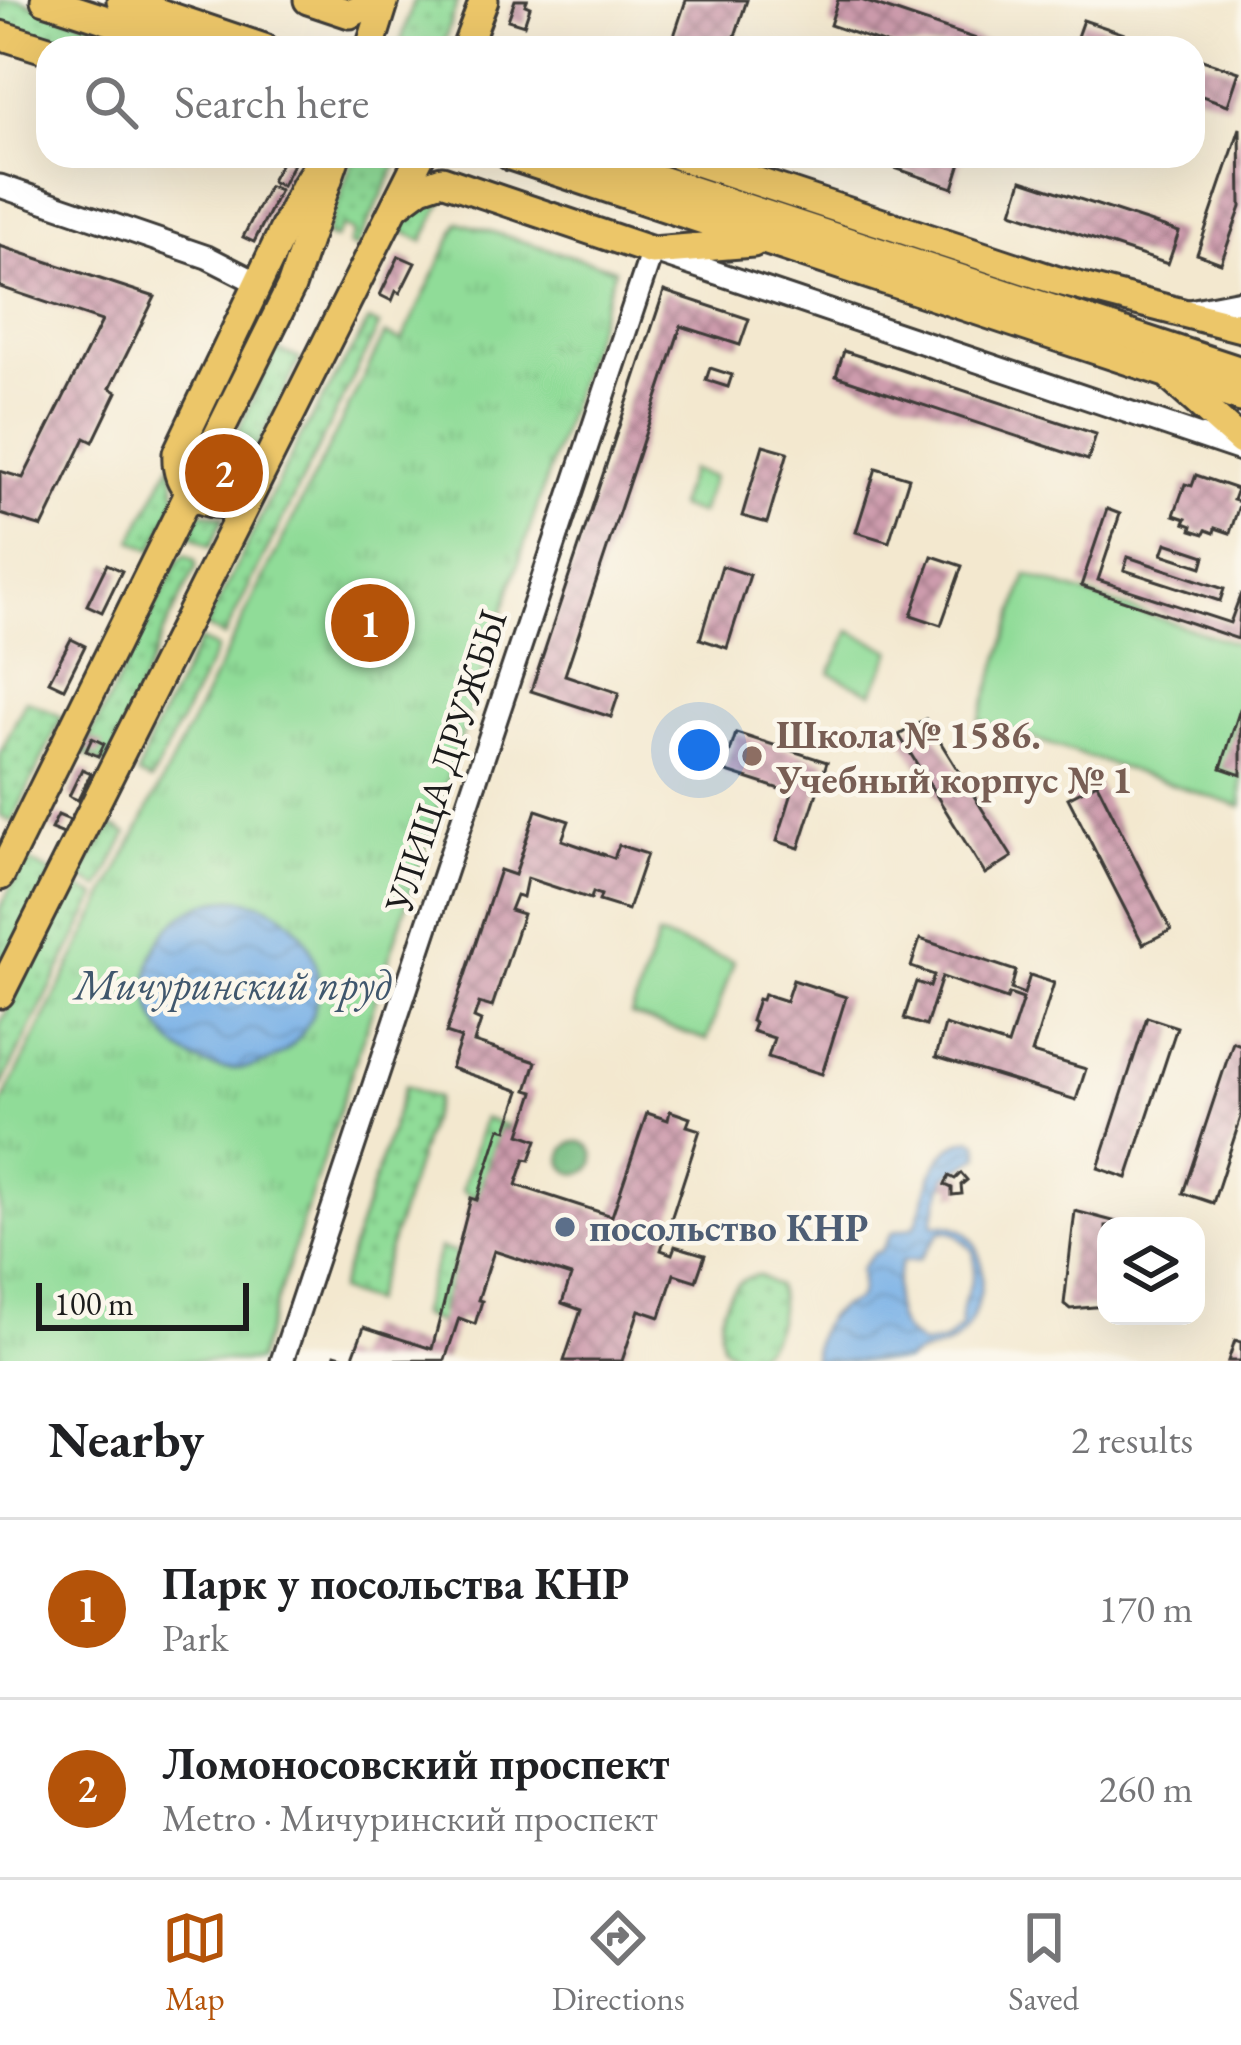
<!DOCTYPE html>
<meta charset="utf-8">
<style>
:root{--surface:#fff;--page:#f2f2f2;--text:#202124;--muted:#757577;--line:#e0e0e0;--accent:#b45309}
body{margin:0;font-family:"EB Garamond",serif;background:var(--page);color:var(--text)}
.controls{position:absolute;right:36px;bottom:36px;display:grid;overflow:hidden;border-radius:24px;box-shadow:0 12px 48px #0002}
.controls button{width:108px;height:108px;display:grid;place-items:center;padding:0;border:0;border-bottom:3px solid var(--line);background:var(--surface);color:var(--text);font:60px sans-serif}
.scale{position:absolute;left:36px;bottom:30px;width:213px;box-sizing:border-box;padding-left:12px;border:6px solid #1c1c1c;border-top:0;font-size:33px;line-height:42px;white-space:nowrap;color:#1c1c1c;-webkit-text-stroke:9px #fbf7ec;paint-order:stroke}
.you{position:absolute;left:699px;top:750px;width:42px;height:42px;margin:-30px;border:9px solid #fff;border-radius:50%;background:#1a73e8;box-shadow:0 0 0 18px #1a73e833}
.badge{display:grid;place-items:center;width:78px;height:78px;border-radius:50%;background:var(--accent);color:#fff;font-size:39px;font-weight:700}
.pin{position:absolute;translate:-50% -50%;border:6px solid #fff;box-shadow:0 3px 12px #0006}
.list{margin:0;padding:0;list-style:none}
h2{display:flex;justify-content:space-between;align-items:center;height:156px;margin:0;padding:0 48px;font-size:51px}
h2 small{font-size:39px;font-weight:400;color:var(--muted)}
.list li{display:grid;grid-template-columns:78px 1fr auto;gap:36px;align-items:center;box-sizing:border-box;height:180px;padding:0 48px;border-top:3px solid var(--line)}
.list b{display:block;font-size:45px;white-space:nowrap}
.list p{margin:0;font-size:39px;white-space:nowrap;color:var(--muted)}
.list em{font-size:39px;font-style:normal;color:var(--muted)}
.icon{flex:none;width:66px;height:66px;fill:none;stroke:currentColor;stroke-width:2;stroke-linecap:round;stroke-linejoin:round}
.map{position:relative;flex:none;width:1241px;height:1361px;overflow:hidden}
.search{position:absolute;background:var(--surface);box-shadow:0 12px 48px #0002;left:36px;right:36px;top:36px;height:132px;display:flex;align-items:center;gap:30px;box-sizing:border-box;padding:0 42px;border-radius:36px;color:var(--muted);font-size:45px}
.sheet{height:516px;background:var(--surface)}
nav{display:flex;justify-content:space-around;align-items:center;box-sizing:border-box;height:168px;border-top:3px solid var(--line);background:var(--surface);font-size:33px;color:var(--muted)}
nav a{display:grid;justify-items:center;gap:6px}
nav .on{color:var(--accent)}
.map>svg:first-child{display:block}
</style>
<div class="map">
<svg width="1241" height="1361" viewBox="0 0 1241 1361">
<defs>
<pattern id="grass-dots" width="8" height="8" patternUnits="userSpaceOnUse" patternTransform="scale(3)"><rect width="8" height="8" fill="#90dc98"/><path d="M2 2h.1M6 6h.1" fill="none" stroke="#7cbc82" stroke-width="1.8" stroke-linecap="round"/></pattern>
<pattern id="forest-firs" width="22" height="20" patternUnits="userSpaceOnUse" patternTransform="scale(3)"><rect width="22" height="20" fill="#74bc80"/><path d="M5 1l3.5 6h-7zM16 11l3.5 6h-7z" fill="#5e9868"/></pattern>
<pattern id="park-tufts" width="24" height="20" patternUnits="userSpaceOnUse" patternTransform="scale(3)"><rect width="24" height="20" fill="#90dc98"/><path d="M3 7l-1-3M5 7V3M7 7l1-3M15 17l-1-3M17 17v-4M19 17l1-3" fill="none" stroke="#7cbc82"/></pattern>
<pattern id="water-waves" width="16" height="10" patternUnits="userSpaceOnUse" patternTransform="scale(3)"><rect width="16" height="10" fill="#76afe6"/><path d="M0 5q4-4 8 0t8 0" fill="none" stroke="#608eba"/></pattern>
<pattern id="building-cross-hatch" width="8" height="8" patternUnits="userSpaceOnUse" patternTransform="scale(3)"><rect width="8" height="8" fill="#ce9cad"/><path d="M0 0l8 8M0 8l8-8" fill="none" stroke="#a67e8c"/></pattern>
</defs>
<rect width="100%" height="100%" fill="#fbf7ec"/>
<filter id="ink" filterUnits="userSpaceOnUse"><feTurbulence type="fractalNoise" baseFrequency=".00833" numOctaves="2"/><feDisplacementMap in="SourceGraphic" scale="24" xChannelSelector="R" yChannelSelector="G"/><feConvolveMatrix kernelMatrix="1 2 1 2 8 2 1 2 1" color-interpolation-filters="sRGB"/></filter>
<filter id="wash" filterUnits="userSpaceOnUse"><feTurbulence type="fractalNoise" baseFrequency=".004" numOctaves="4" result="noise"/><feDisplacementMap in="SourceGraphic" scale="48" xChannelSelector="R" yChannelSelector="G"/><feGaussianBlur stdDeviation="2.7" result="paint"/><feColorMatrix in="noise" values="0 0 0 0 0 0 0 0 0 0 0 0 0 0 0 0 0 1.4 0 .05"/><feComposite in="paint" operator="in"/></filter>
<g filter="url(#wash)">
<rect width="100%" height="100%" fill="#f3e8cf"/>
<!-- grass -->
<g fill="url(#grass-dots)" stroke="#567c5a" stroke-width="3">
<polygon points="0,0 19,0 137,39 136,43 70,48 0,25"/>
<polygon points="414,0 458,0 442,48 399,48"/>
<polygon points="354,156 401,156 356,248 349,245 354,232 342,226 335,239 326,236"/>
<polygon points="438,194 445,196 423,241 402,231 418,201"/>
<polygon points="369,321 379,326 224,637 206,627 301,436"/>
<polygon points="276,349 300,359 241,481 227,489 212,487"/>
<polygon points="171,463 177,500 152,550 132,540"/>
<polygon points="201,512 224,517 210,547 190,535"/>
<polygon points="185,555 195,560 196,567 163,633 108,766 82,753 179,560"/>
<polygon points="200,640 217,649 151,781 138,775 150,739"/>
<polygon points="26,700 62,717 12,822 0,816 0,754"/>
<polygon points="112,826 127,834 100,888 79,877"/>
<polygon points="25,859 53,874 0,981 0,909"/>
<polygon points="70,883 97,896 0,1089 0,1024"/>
<polygon points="405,1086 437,1098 372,1302 338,1291"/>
<polygon points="484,1118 508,1126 507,1130 500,1129 477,1200 462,1190"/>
<polygon points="440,1248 459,1254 440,1311 444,1313 441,1323 419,1315"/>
<path d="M759 1275 777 1286C787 1313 772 1356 741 1358L723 1347C713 1320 728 1277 759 1275Z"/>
</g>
<!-- forest -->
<circle fill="url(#forest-firs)" stroke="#486c4e" stroke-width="3" cx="578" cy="1158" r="16"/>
<!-- park -->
<g fill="url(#park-tufts)" stroke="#567c5a" stroke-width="3">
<polygon points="459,222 615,269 257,1361 0,1361 0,1107 385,334 402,341"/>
<polygon points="690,470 713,477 700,514 678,507"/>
</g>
<!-- garden -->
<g fill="#90dc98" stroke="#567c5a" stroke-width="3">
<polygon points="1027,575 1241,645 1241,807 979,721"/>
<polygon points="850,631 892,651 872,693 830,673"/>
<polygon points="658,936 734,961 707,1040 631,1015"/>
</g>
<!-- water -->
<g fill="url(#water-waves)" stroke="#496681" stroke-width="3" fill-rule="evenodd">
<circle cx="233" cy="984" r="85"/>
<path d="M971 1139 978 1143 980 1156 946 1176 933 1220 934 1225C1000 1219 988 1312 957 1340 942 1352 920 1349 905 1361H814C814 1339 820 1321 839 1308 845 1304 852 1303 857 1299 864 1291 860 1278 860 1269L874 1253 881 1251 892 1232 914 1227C931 1194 926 1148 971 1139ZM946 1231 956 1234 973 1251C980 1279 958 1299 961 1327L944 1342 922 1345C917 1340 909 1337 905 1332 889 1311 895 1283 902 1261L919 1260 940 1232Z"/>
</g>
<g id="blocks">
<!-- building -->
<g fill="url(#building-cross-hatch)">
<polygon points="515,0 527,0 525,5 530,7 524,25 508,20"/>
<polygon points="686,0 747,0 731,48 670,48"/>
<polygon points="838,0 861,0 1003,48 897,48 830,25"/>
<polygon points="1083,20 1163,47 1163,48 1073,48"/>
<polygon points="1193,57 1239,72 1228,105 1193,93"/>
<polygon points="1240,128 1241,207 1221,263 1197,254"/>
<polygon points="860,156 963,156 953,188"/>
<polygon points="283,159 293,164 282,186 271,181"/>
<polygon points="1022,180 1179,232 1168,264 1012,212"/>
<polygon points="269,186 280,190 254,242 243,237"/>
<polygon points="0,246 155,297 110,388 117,392 93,442 85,438 42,527 0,514 0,471 23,478 102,321 0,287"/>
<polygon points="399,256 415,263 400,293 396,291 392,301 380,295"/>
<polygon points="664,291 749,319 740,345 681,326 565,675 619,693 611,717 531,691"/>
<polygon points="844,351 1096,434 1088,460 836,376"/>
<polygon points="710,368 732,375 728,387 706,380"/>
<polygon points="763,445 788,452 767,523 742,516"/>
<polygon points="876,468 909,478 889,542 856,532"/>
<polygon points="1196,475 1237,489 1233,500 1240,502 1230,533 1215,528 1214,533 1206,530 1204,534 1191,530 1192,526 1184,523 1186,519 1174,515 1185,484 1192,486"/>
<polygon points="1107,509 1120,514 1098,580 1230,623 1241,593 1238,639 1081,586"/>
<polygon points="1166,543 1205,556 1202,567 1162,554"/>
<polygon points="932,556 962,566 941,625 911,615"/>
<polygon points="1128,557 1224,589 1220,601 1124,570"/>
<polygon points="107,564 122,571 102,612 87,605"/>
<polygon points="722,566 750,575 727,648 700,639"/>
<polygon points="71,639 85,646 64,688 49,681"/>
<polygon points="1240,709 1241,709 1241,775 1221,768"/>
<polygon points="926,719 1012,857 985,874 899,735"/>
<polygon points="736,733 827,762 799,848 777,841 792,793 724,771"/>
<polygon points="92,738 104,744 98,756 86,751"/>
<polygon points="82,769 91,773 78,800 69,796"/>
<polygon points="1097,783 1171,930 1143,944 1068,798"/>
<polygon points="536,810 569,821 562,840 614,858 619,845 647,854 628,910 599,901 601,895 593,892 591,899 527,878 523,897 516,895 510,910 523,914 492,1007 479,1003 474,1018 481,1021 474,1042 536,1062 527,1090 534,1092 520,1134 537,1140 530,1160 525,1159 516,1185 612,1216 647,1113 668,1120 670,1111 690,1118 687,1126 700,1130 661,1250 672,1254 675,1246 705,1255 696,1281 674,1274 660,1317 639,1310 622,1361 564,1361 581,1310 562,1303 571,1276 494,1251 478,1300 482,1301 475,1324 459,1318 445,1360 333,1361 335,1354 352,1359 364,1327 432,1349 471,1198 477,1200 500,1128 507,1130 520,1091 451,1068 461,1038 446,1033 500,870 515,875"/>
<polygon points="58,815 70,820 64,834 51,829"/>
<polygon points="920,939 1016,971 1011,989 1024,994 1030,975 1054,983 1032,1053 1086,1069 1076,1100 936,1057 945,1025 1008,1045 1023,999 1009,994 1007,999 942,977 926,1026 904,1019 916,982 930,987 934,975 911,967"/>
<polygon points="793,980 846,997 822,1074 768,1057 774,1038 752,1031 755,1023 751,1021 758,999 762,1000 764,994 786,1001"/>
<polygon points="1147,1017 1177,1027 1127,1178 1098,1168"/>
<polygon points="1233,1042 1241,1045 1241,1117 1213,1203 1183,1193"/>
<polygon points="961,1173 967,1180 961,1185 962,1194 952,1195 952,1188 945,1185 949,1176 955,1179"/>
<polygon points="1075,1211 1128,1225 1106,1226 1106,1306 1070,1309 1064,1304"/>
<polygon points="1235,1340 1241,1342 1241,1361 1228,1361"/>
</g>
</g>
</g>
<g filter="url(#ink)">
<use href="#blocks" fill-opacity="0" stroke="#3c3b37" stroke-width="3"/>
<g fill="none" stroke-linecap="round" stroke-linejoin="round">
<defs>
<g id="minor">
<polyline points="0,186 207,257 258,283"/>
<polyline points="1189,311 1241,301"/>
<polyline points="282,1361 652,251 1241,450"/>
</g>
<g id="major">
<polyline points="45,0 194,48"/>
<polyline points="121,0 264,48"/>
<polyline points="308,0 350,14 377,0"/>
<polyline points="0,35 48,50"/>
<polyline points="370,48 385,0"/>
<polyline points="466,48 484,0"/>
<polyline points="510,156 1241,398"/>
<polyline points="588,156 1241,371"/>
<polyline points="679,156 1055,280 1241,328"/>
<polyline points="397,205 421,187 442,180 652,251 753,243"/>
<polyline points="1174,381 1241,441"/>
<path d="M252 487 228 503C195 507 175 485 177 453L304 187 324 156"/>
<polyline points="0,876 291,287 336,156"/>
<polyline points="0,994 420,156"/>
</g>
</defs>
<!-- minor casing -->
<use href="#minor" stroke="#3c3b37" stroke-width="27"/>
<!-- major casing -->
<use href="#major" stroke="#3c3b37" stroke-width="33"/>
<!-- minor -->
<use href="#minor" stroke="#fff" stroke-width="21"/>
<!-- major -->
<use href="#major" stroke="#ecc669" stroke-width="27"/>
</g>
</g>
<!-- markers -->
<circle fill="#8d6e63" stroke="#fbf7ec" stroke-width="4.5" cx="752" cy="756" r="12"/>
<circle fill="#5c6f8a" stroke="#fbf7ec" stroke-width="4.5" cx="565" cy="1227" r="12"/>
<g text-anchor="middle" stroke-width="9" stroke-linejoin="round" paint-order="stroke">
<!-- education labels -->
<g font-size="39" font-weight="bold" fill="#785e54" stroke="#fbf7ec" text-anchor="start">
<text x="776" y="748">Школа № 1586.<tspan x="776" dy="45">Учебный корпус № 1</tspan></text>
</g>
<!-- street labels -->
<g font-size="39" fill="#1c1c1c" stroke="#fbf7ec">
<text transform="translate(445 761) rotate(-72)" y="14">УЛИЦА ДРУЖБЫ</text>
</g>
<!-- service labels -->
<g font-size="39" font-weight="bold" fill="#4e5e75" stroke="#fbf7ec" text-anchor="start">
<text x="589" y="1241">посольство КНР</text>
</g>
<!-- water labels -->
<g font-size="42" font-style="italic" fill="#40576d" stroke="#fbf7ec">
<text x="233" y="999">Мичуринский пруд</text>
</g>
</g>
</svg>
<div class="controls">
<button><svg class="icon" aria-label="layers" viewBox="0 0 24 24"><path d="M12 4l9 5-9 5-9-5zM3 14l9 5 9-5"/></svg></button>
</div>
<div class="scale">100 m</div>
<div class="you"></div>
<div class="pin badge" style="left:370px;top:623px">1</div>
<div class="pin badge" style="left:224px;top:473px">2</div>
<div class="search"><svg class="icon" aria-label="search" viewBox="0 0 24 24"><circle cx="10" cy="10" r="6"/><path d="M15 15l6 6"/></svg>Search here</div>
</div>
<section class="sheet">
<h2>Nearby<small>2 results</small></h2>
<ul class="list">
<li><span class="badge">1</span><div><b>Парк у посольства КНР</b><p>Park</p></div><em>170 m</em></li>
<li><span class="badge">2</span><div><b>Ломоносовский проспект</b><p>Metro · Мичуринский проспект</p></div><em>260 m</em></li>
</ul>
</section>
<nav>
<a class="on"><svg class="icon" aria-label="map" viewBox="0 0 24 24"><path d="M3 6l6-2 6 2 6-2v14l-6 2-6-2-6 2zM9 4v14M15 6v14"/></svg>Map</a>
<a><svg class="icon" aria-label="directions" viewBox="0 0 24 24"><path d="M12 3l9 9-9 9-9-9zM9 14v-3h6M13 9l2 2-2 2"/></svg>Directions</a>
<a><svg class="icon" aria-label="saved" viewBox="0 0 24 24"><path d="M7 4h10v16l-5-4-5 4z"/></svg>Saved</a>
</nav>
